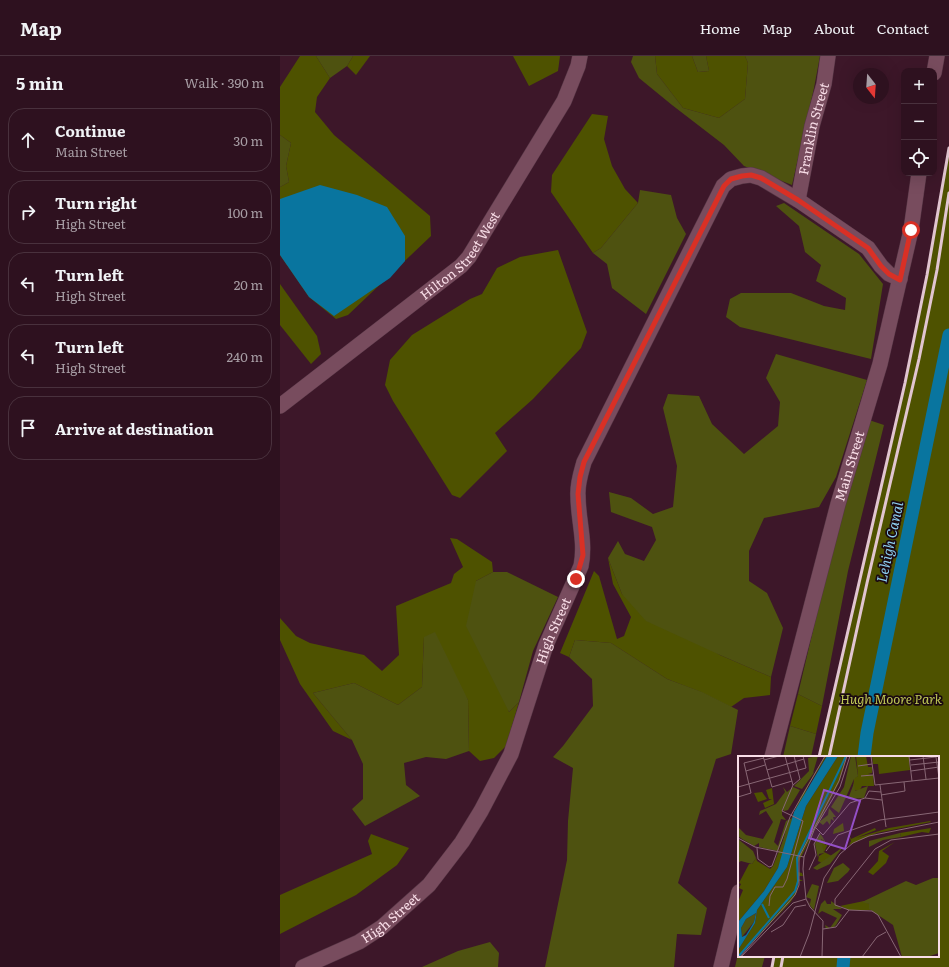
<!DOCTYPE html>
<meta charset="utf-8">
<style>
:root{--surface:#2e111f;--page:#3a1f2c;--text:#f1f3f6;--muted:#a79da4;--line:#49313d}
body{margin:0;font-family:Literata,serif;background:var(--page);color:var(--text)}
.controls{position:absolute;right:12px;top:12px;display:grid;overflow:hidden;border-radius:8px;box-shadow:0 4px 16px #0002}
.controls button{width:36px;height:36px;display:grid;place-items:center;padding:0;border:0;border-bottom:1px solid var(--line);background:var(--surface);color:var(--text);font:20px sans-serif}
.compass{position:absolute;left:573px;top:12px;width:36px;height:36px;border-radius:50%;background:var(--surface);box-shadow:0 4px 16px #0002;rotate:163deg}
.stop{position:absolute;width:12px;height:12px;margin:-9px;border:3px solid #d93025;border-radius:50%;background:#fff}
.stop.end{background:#d93025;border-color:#fff;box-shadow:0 1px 4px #0008}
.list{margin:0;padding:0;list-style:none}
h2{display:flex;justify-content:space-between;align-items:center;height:52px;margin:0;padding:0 16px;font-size:17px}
h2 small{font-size:13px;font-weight:400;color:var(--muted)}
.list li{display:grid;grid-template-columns:26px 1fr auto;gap:12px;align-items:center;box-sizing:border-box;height:64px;margin:0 8px 8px;padding:0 8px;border:1px solid var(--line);border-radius:16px}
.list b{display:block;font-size:15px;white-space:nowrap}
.list p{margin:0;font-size:13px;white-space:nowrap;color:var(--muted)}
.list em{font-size:13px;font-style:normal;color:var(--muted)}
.icon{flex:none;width:22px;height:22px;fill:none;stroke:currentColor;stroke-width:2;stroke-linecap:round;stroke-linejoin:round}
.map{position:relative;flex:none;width:669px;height:911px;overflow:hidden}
header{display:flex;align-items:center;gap:24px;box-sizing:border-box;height:56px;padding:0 20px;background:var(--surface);border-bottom:1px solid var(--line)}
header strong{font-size:19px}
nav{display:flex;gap:22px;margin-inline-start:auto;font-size:14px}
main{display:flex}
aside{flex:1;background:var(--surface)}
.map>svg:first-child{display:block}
</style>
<header>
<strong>Map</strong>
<nav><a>Home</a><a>Map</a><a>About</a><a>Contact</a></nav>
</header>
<main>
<aside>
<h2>5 min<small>Walk · 390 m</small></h2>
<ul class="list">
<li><svg class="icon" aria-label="ahead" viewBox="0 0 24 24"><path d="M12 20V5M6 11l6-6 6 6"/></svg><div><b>Continue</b><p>Main Street</p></div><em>30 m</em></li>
<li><svg class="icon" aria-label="right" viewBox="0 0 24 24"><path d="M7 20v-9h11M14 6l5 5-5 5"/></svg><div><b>Turn right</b><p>High Street</p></div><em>100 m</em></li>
<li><svg class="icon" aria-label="left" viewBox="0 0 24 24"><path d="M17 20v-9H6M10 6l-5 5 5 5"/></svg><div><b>Turn left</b><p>High Street</p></div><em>20 m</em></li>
<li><svg class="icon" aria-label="left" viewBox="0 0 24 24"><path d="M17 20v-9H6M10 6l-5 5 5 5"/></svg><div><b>Turn left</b><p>High Street</p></div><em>240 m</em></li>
<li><svg class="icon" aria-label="arrive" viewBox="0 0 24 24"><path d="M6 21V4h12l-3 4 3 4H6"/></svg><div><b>Arrive at destination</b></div></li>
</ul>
</aside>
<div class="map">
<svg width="669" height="911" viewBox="0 0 669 911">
<rect width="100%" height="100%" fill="#3d1729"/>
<!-- green -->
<g fill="#4e5200">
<polygon points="20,0 36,0 50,22 37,41 35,56 54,79 150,160 151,180 68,259 56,263 29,241 0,199 0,131 9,126 6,110 11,87 0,79 0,31"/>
<polygon points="73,0 90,0 76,19 67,10"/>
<polygon points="233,0 280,0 278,15 249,30"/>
<polygon points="375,0 412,0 418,16 429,15 426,0 465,0 468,7 465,43 439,62 403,52 377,18"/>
<polygon points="312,58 328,60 324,83 332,110 345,133 358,147 321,192 313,197 271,136 272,119"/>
<polygon points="669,92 669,911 492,911 494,900 658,900 658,701 539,701 625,327 647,219"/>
<polygon points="278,194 307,276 301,292 253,343 215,377 227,395 180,442 172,439 113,345 105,329 110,304 132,279 190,243 202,238 217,212 240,201"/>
<polygon points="0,228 37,280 41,298 31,308 0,269"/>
<polygon points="170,482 177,483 212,506 213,516 196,525 229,656 239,646 226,690 214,702 200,705 189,695 188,644 144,581 142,631 118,649 74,627 33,637 72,684 53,675 20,628 0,584 0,562 16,580 30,587 84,599 102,615 119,599 116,550 171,527 174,518 183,511"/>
<polygon points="328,502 342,538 440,599 491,621 490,639 464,642 451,651 421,636 387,623 331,587 295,584 289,601 280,597 314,515 319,520 337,583 344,580 351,561 333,528"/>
<polygon points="518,638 542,650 536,678 510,670"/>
<polygon points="91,778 129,792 117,809 76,839 0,878 0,839 92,798 88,785"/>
</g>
<!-- forest -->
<g fill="#4e5210">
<polygon points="36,0 73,0 67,10 50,22"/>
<polygon points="353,0 375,0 377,18 403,52 439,62 465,43 468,7 465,0 540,0 534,32 512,129 464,110 444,89 392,49 359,22 351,6"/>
<polygon points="412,0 426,0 429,15 418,16"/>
<polygon points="0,79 11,87 6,110 9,126 0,131"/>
<polygon points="360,134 391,139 397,162 406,178 366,258 332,232 327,208 313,197 321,192 358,147"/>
<polygon points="504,147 579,198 603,228 591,303 460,271 446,261 450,243 461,237 511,237 544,250 565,254 566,242 536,225 541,209 525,196 519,170 496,150"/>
<polygon points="496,298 587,324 556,421 539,451 484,462 469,495 469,525 487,537 503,572 491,621 440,599 366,565 342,538 328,502 338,485 345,498 364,505 376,484 372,471 331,456 329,436 351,442 373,458 393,451 397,410 383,352 388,338 419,340 432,368 464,398 498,370 500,346 486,322"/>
<polygon points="589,364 604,369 568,515 542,650 518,638 548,511"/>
<polygon points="213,516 227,516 278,541 253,595 239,646 229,656 186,570 196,525"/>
<polygon points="155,576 188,644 189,695 166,703 146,701 124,707 126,729 140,740 85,770 72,753 83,743 83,708 72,684 33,637 74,627 118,649 142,631 144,581"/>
<polygon points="295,584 331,587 387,623 422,636 458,654 451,698 436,703 398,827 427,852 421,879 397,878 394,911 265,911 287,804 288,765 293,712 273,701 283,690 313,650 312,623 289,601"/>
<polygon points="510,670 536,678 531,701 503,701"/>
<polygon points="210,886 219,897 218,911 142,911 178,895"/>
<polygon points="459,894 459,900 485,900 482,911 455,911"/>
</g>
<!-- water -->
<polygon fill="#09759f" points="40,129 77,139 107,151 125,180 125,205 110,222 54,260 29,241 0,199 0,143"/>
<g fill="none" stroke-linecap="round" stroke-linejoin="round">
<!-- canal -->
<g stroke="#09759f" stroke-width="13">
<polyline points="584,701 587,677 669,279"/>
<polyline points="563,911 564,900"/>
</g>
<defs>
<g id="minor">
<polyline points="654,17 657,0"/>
<path id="s1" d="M518 144 532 70 544 28 548 0"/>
<path id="s2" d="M0 350 181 210 189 201 284 45 298 10 300 0"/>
<path id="s3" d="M492 701 558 448 600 308 631 174 639 117"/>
<path id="s4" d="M23 911 79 886 102 871 149 829 182 786 201 755 231 698 266 589 301 510C306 486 298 464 298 440 297 428 301 417 304 406L443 130 451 123 462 120 471 119 481 122 518 144 588 192 601 210 609 218 620 223"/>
<polyline points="441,911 459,836"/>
</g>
</defs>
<!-- minor casing -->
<use href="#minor" stroke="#563645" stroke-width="16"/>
<!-- minor -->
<use href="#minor" stroke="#784c5e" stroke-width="15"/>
<!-- rail -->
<g stroke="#e1c5d0" stroke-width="3">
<polyline points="539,701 625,327 647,219 669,92"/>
<polyline points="549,701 587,527 639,303 657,214 669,137"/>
<polyline points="492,911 494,900"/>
<polyline points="501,911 503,900"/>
</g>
</g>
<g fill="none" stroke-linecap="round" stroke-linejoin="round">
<!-- route -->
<polyline stroke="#d93025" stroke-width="5" points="296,523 303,499 298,438 300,421 304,406 444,130 451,123 462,120 471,119 481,122 518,144 588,192 601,210 609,218 620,224 631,174"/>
</g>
<g text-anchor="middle" stroke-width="3.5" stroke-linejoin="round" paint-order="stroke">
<!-- street labels -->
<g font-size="13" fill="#f9dee8" stroke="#1a0910">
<text dy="5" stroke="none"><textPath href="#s1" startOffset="73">Franklin Street</textPath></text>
<text dy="5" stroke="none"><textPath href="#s2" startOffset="236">Hilton Street West</textPath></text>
<text dy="5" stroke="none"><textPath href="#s3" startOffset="301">Main Street</textPath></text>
<text dy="5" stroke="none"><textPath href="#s4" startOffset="437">High Street</textPath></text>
<text dy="5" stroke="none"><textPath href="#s4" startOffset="101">High Street</textPath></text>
</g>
<!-- park labels -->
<g font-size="13" font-style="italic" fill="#bec756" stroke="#1a0910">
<text x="611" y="648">Hugh Moore Park</text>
</g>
<!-- water labels -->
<g font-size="14" font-style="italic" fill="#8dcef1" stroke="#1a0910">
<text transform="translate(610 486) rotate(-78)" y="5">Lehigh Canal</text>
</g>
</g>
<!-- overview -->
<g transform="translate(458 700)">
<rect width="201" height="201" fill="#3d1729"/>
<path d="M87 0H89L70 30 40 112 26 135 0 166V146L5 134 1 132 3 128 1 127 11 108H14L18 102 19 105 32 113 35 110 62 42ZM100 0H109L101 27 60 107V116L64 117 65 120H61V123L65 125H61L59 136 52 147 0 201V194L17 167 19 154 49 111 68 50ZM118 0H128L130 11H134V17L130 18 135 19 136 30H124L122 34 115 35 116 22 120 20ZM134 0H171L172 14 141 18 140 8H135ZM34 32 36 48 27 52 25 47 34 43H31L28 34ZM24 36 29 43 20 46 16 37ZM192 65 193 66 139 77 111 89 113 85 110 76 113 83 137 72 138 74 118 82 151 72ZM105 67 106 75 95 78 96 73ZM193 72 191 77 184 76 163 81 162 77ZM85 83 87 89 90 88 86 96 94 100 84 107 80 105 81 100 86 97 82 85ZM157 86 144 95 151 100 148 107 135 119 130 116 140 105 141 95ZM126 145 131 148 133 154H111L102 150Z" fill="#4e5200"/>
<path d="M80 0 75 17 77 15 73 21 64 33 56 30 71 15 70 2ZM113 0H117L120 20 116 23 101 57 93 51 106 31ZM116 27 117 35 130 30 126 42 110 43ZM45 31 49 36 55 31 62 34 50 54 46 55 44 52V59L48 64 43 63 36 86 40 90 48 65 54 62 47 96 42 95 48 73 40 95 21 91V87L16 90 4 83 0 80V71L8 79 25 83 35 66 28 55 21 59 22 55 38 48 47 36ZM91 52 98 61H95L96 65 93 63 92 69 89 65 85 69 81 66 90 59ZM162 77 163 81 145 84 131 91V85ZM82 78 84 80 88 87 86 89V84L83 83 86 97 81 98 80 102 77 88ZM0 83 15 95 18 102 14 108 3 105 0 107ZM105 91 92 108 79 114 75 112ZM105 107 112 113 110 116 100 125 89 127 96 112ZM195 122H201V197L189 201H164L155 169 131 153V148L124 146 168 125 178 129ZM74 128 81 130 76 154 73 151 69 143 72 148 73 143 68 141ZM87 144 89 148H93V145L104 153H95L104 159 98 169 96 171 88 173 87 169 92 172 99 162 84 155 80 158 83 148ZM18 157 16 166 4 181 3 172 8 163Z" fill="#4e5210"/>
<path d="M89 0H100L68 50 49 111 19 154 17 167 0 194V166L26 135 40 112 56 56ZM18 157 16 166 8 179 4 181 3 172 8 163Z" fill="#09759f" fill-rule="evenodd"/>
<path fill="none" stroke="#09759f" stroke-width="2" d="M24 148 31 162M0 201 57 135 60 125 59 102 108 0"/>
<path fill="none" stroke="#886775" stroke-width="1" d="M25 0 34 31 54 25M47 0 55 29M133 0 137 29 201 22M171 0 174 25M185 0 188 23M198 1 201 22M26 4 41 0M172 4 198 1M6 7 26 2M173 9 201 6M120 10 134 8M29 14 66 3M8 15 27 9M173 15 201 11M123 20 135 19M142 29 148 71M0 31 68 12 65 0M143 39 167 35 166 26M0 41 13 37 6 7M127 42 131 35 143 36M78 72 85 79 112 47 127 42 144 44M0 82 17 91 66 101 65 113 68 143 55 147 3 201M19 92 20 103 31 111 34 110 52 61 87 0M88 95 100 79 142 64 201 56M66 101 76 74 102 31 112 0M71 114 78 99 76 88 82 77M68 143 72 151 85 165 84 201M31 150 32 140 37 131H45L49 123 65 65 44 55 55 29 62 23 56 0M111 154 97 149V143L137 93 153 84 201 78M85 173 98 171 111 154 134 155 140 159 163 201M33 176 45 169 57 151 68 149M2 201 57 139 61 129V101L101 25 109 0M62 201 71 178 86 122 102 98 115 87 131 80 201 66M124 201 139 181 148 176"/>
<path fill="#9450c7" fill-opacity="0.15" stroke="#9450c7" stroke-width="2" d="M86 34 122 45 107 93 71 82Z"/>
<rect width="201" height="201" fill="none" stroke="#f9dee8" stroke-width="2"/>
</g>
</svg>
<div class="controls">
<button>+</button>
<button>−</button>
<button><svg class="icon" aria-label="locate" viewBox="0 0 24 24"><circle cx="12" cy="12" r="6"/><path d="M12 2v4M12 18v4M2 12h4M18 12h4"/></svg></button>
</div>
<svg class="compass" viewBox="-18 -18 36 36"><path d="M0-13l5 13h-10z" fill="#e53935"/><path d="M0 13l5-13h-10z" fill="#a79da4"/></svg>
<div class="stop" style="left:631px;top:174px"></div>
<div class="stop end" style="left:296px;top:523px"></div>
</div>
</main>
